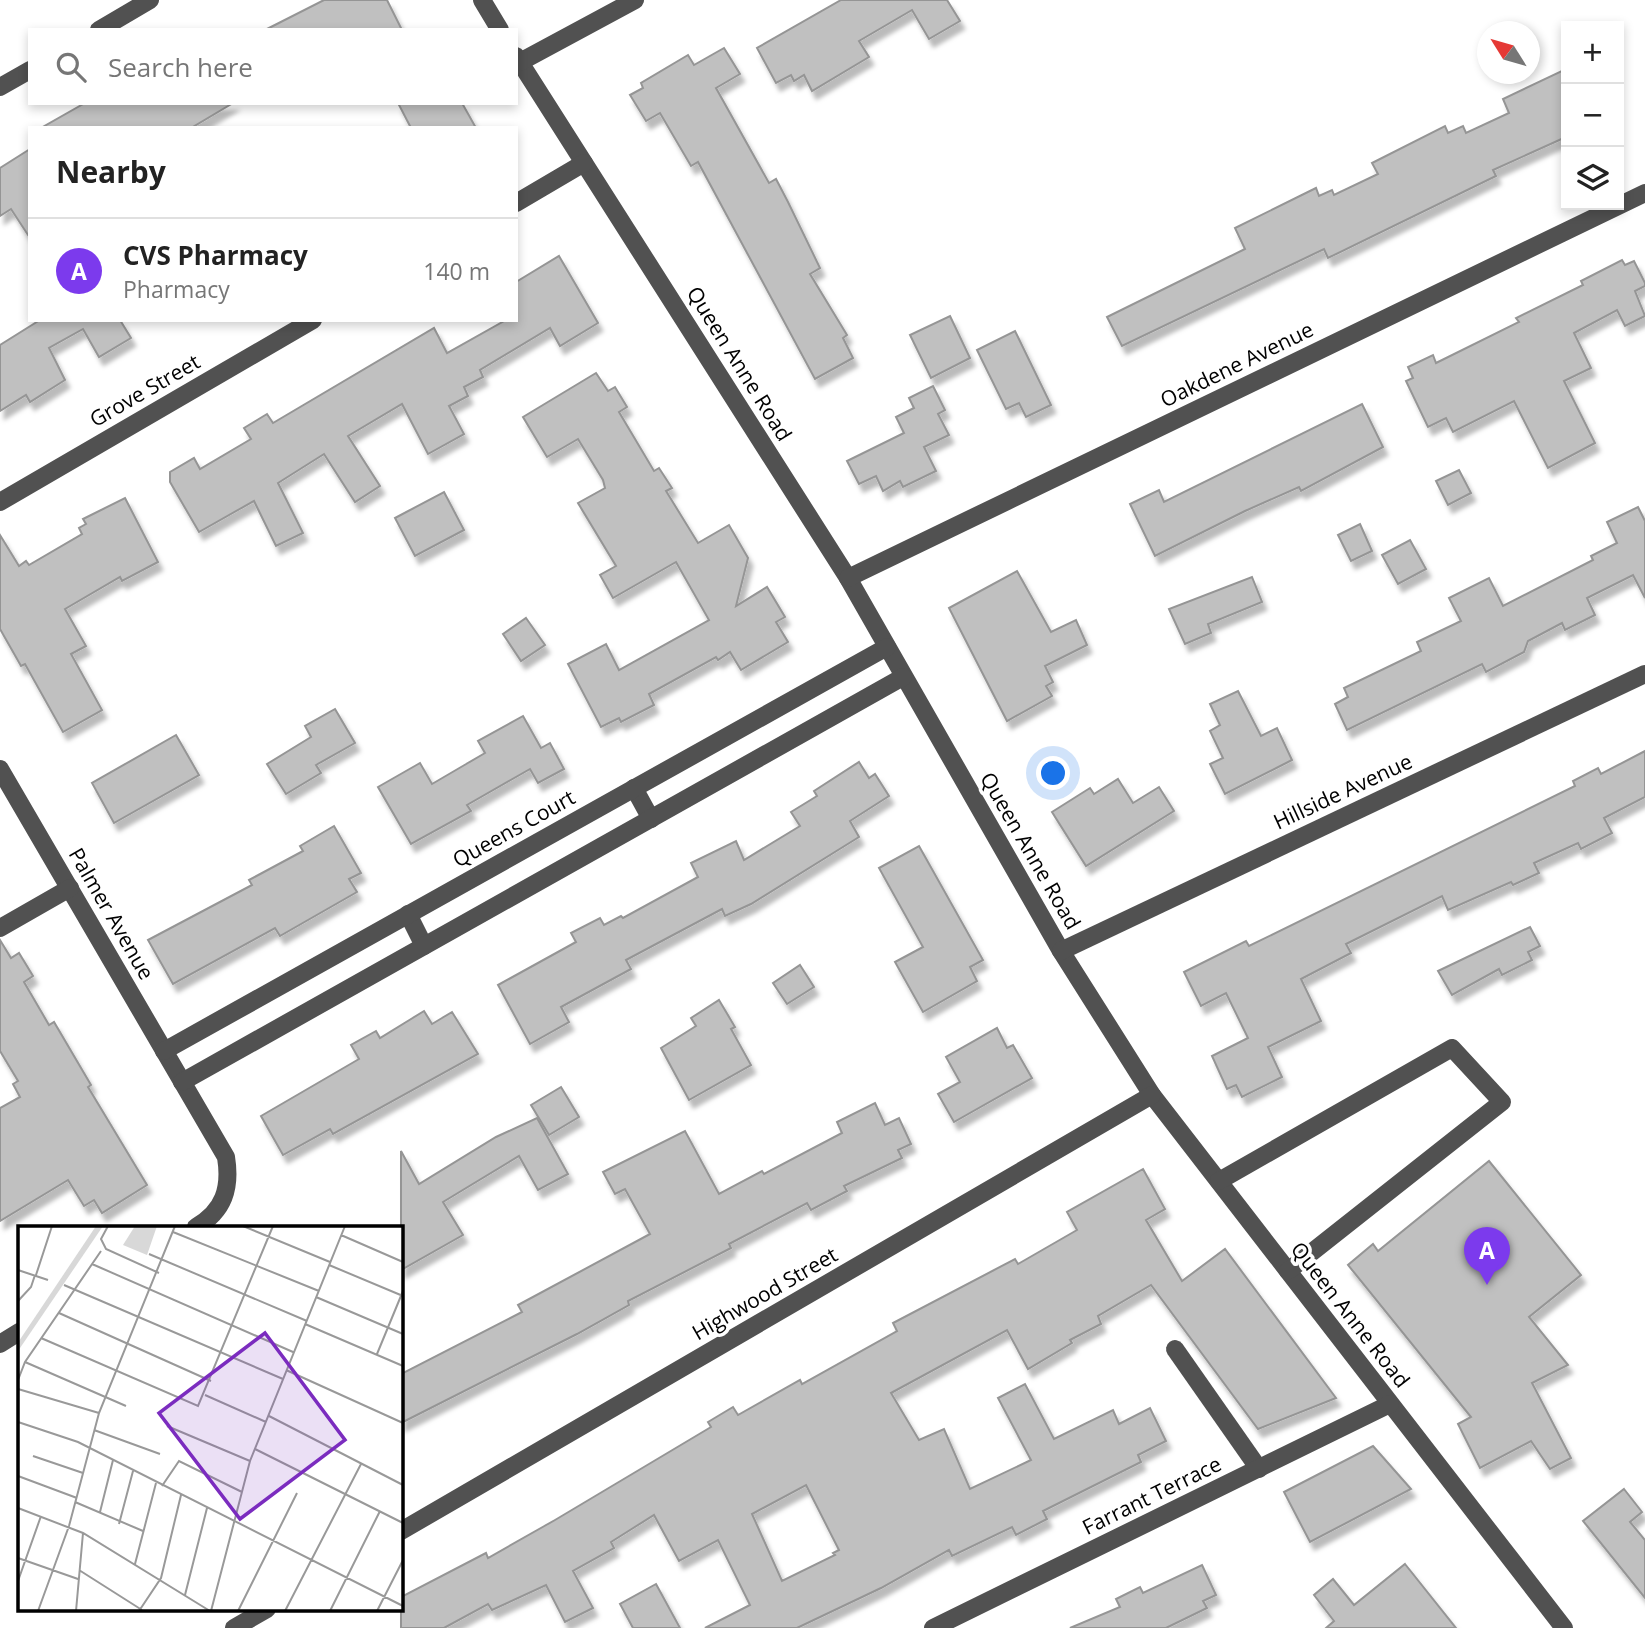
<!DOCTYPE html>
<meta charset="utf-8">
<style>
:root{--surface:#fff;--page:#f6f6f6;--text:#222;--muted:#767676;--line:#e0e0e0;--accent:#7c3aed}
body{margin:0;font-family:"Open Sans",sans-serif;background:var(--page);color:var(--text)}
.controls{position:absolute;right:21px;top:21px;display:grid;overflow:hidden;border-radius:0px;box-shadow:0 4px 10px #0003}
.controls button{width:63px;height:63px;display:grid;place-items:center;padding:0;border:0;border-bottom:2px solid var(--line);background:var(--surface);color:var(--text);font:35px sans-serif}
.compass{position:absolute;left:1477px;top:21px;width:63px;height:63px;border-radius:50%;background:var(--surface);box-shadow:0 4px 10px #0003;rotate:307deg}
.you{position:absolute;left:1054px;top:774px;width:24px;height:24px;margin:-18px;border:5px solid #fff;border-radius:50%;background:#1a73e8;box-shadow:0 0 0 10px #1a73e833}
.badge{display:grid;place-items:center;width:46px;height:46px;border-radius:50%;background:var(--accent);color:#fff;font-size:23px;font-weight:700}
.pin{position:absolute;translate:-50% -58px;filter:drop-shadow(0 2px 4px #0008)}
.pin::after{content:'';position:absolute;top:37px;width:24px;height:21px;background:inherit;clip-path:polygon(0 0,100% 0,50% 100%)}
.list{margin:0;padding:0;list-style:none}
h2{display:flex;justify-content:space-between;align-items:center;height:91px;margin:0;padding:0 28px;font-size:30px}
h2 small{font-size:23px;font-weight:400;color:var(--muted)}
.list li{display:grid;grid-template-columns:46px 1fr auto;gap:21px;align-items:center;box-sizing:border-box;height:105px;padding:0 28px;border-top:2px solid var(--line)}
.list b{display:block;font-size:26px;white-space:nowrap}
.list p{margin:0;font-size:23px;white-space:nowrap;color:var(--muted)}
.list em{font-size:23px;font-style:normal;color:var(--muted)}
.icon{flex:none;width:38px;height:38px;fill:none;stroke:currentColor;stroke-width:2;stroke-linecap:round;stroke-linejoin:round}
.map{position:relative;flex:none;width:1645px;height:1628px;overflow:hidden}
.search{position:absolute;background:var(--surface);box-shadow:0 4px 10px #0003;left:28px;top:28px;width:490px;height:77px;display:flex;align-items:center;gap:18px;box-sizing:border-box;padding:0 24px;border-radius:0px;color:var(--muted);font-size:26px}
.panel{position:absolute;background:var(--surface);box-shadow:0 4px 10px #0003;left:28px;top:126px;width:490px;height:196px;border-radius:0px}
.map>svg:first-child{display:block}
</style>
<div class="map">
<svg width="1645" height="1628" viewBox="0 0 1645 1628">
<defs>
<filter id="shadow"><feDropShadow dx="4.5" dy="8" stdDeviation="2" flood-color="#0004"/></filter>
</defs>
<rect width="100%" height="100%" fill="#fff"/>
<!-- building -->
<g fill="#c0c0c0" stroke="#959595" stroke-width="2" fill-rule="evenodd" filter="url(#shadow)">
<polygon points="324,0 387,0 402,30 265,30"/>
<polygon points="841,0 947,0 960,21 929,39 912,10 859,41 869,57 812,91 804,75 794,81 791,75 776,83 757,48"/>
<polygon points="724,48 740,74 716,88 769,183 776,179 788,202 820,268 810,274 847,335 843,338 853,358 815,379 698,162 691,166 660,113 646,121 630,95 643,88 641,83 688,55 694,65"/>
<polygon points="1566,69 1566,137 1493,170 1496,176 1328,258 1324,249 1122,346 1107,317 1245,249 1235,228 1316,188 1319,196 1332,190 1334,195 1378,174 1372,163 1445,126 1448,133 1463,126 1466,133 1509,113 1503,99"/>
<polygon points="85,103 233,103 191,128 41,128"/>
<polygon points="398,103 462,103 476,128 411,128"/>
<polygon points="30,149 30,238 11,209 0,216 0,168"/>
<polygon points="559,256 598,323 560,346 550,328 480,370 483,377 464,387 468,396 449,406 464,434 428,454 402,404 348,436 380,486 355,502 324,454 278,483 303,533 276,546 254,501 199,532 170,482 170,472 194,458 200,469 251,439 244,428 267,414 273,423 434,328 447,353 506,320 516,320 516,282"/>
<polygon points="1622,260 1625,265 1634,261 1645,283 1645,286 1635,291 1645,316 1625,326 1617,310 1574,333 1591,368 1564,381 1595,443 1548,468 1514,401 1453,432 1446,418 1428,427 1406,381 1413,378 1408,367 1433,355 1436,363 1519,322 1516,318 1583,285 1581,281"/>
<polygon points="950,316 970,358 931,378 910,335"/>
<polygon points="40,320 120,320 131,338 99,357 83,329 49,348 65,380 30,402 26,395 0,411 0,345"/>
<polygon points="1015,331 1051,405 1026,417 1019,403 1006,409 977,350"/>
<polygon points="596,373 608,391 615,387 627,407 619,412 654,471 659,468 672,488 666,491 698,543 729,525 748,558 736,606 767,587 785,617 776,622 788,642 741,670 730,652 718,660 716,657 649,694 654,705 621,722 619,718 601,727 568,664 606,644 619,670 709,620 676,562 613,598 600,575 616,566 578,503 605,488 603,480 578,439 547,457 523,417"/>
<polygon points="933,386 945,410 938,414 949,435 924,447 936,471 903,487 900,481 883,491 876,476 859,484 847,461 904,433 896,417 914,408 909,398"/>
<polygon points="1362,404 1383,447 1301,491 1299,487 1245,511 1155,556 1130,504 1159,490 1164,502"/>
<polygon points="1459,470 1471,493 1448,505 1436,481"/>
<polygon points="444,492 464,530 415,556 395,518"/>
<polygon points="125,498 158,562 122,581 120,577 65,609 86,646 71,654 102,710 63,732 25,664 21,666 0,629 0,535 19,566 26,561 29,565 82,534 79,528 86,524 83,519"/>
<polygon points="1638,507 1645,521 1645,598 1633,575 1587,598 1595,615 1565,630 1562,623 1528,641 1524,652 1486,672 1482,664 1347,730 1335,704 1348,697 1344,688 1421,651 1417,642 1461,621 1449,598 1489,578 1503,606 1593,560 1591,556 1617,543 1607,522"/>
<polygon points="1360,524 1372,551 1351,561 1338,535"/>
<polygon points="1410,540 1426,569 1398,584 1382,555"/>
<polygon points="1017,571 1051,632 1076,620 1087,645 1045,666 1053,682 1046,686 1052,696 1007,721 949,608"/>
<polygon points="1252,577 1262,602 1208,624 1211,633 1185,644 1169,609"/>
<polygon points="526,618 545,645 521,661 503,634"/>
<polygon points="1238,691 1261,736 1277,728 1292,760 1225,794 1210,764 1223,758 1210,731 1220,725 1210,704"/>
<polygon points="335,709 355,743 316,765 321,773 286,794 267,764 311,737 305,726"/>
<polygon points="523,716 541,748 550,743 564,769 538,783 530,769 467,805 471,811 411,844 378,787 420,763 432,784 485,753 478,741"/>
<polygon points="176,735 199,775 114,823 92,783"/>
<polygon points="1645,751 1645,797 1604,818 1612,833 1581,849 1578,843 1534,863 1539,873 1513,885 1511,882 1448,910 1442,896 1346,944 1351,953 1301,979 1321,1021 1268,1047 1282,1077 1242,1097 1236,1085 1227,1089 1212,1056 1248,1038 1226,993 1201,1006 1184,972 1246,941 1249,946 1575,786 1573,781 1598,768 1601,774"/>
<polygon points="859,762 869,778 875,774 889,796 850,821 859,837 751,904 725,916 722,909 626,960 631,969 561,1007 569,1022 530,1044 498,985 576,942 571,933 600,918 604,925 621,916 623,918 698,877 691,863 736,841 744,860 800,826 791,812 817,796 814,791"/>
<polygon points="1118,779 1133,803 1159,787 1174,811 1086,866 1052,812 1090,788 1094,794"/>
<polygon points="334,826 361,873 349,879 357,892 280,936 275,928 173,984 148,940 252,885 249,880 303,851 300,846"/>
<polygon points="919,846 983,960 970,967 977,981 923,1012 895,962 923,947 879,868"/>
<polygon points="1530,927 1540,946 1528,952 1532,960 1502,975 1499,969 1452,995 1438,971"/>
<polygon points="0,940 11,958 19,953 33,976 24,982 49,1025 54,1022 91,1085 88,1087 147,1185 102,1213 94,1200 84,1206 68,1180 0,1221 0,1108 20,1097 13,1084 18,1081 0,1051"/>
<polygon points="800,965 814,987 787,1004 773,983"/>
<polygon points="719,1000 735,1027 731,1029 751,1065 689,1100 661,1048 696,1026 691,1018"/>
<polygon points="424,1011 432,1024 452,1012 478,1054 333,1134 330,1129 283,1155 261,1116 359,1059 351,1045 376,1031 380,1038"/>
<polygon points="997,1028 1007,1048 1013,1045 1032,1078 954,1122 938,1094 960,1082 946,1057"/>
<polygon points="561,1087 579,1117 549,1135 531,1105"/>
<polygon points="875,1103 885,1125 899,1118 911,1144 898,1150 902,1158 844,1186 847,1191 811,1210 807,1203 729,1244 731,1248 628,1301 629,1305 577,1334 401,1423 401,1374 522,1312 518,1305 650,1234 625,1189 615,1194 603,1172 685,1131 719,1194 762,1171 764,1174 842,1133 837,1122"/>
<polygon points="537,1118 568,1174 538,1190 519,1156 443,1202 463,1235 401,1270 401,1151 419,1184 496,1137"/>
<polygon points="1489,1161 1581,1275 1529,1317 1568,1365 1532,1383 1571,1458 1550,1469 1531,1441 1480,1468 1458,1424 1471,1417 1348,1265 1373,1244 1378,1251"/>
<path d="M1143 1169 1165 1209 1146 1220 1182 1281 1225 1249 1336 1398 1258 1429 1151 1285 1098 1316 1101 1324 1070 1340 1072 1343 1028 1369 1007 1330 891 1393 919 1440 944 1429 970 1489 1031 1460 998 1398 1025 1384 1054 1439 1113 1410 1119 1424 1150 1408 1166 1441 1138 1455 1141 1462 1043 1511 1047 1519 1016 1535 1012 1527 952 1556 949 1550 881 1588 797 1628H705L750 1605 718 1540 679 1561 654 1515 611 1542 614 1548 573 1571 593 1608 565 1622 546 1585 492 1610 488 1604 444 1628H401V1597L486 1553 488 1558 555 1520 711 1427 708 1422 733 1407 738 1415 800 1380 802 1384 897 1331 893 1323 1015 1259 1018 1264 1077 1230 1067 1212ZM806 1485 839 1550 833 1553 835 1555 782 1581 752 1514Z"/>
<polygon points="1373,1446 1411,1489 1310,1542 1284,1492"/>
<polygon points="1624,1489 1642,1512 1630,1522 1645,1540 1645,1598 1583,1521"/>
<polygon points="1405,1564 1456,1628 1326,1628 1334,1621 1314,1595 1333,1579 1354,1605"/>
<polygon points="1202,1565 1216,1595 1203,1601 1207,1608 1166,1628 1070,1628 1120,1607 1116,1599 1140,1587 1143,1593"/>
<polygon points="656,1584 680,1628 633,1628 620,1604"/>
</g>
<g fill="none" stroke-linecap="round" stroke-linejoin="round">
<!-- minor -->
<g stroke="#515151" stroke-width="18">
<polyline points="482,0 500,30"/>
<polyline points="99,30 150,0"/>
<polyline points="516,56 848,578 1061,951 1152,1095 1564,1628"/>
<polyline points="520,62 635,0"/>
<polyline points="0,87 30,70"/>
<polyline points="516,203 584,163"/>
<polyline points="0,502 313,320"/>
<polyline points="848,578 1645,193"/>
<path d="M0 769 226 1157C231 1188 224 1211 196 1227"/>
<polyline points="634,788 651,819"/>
<polyline points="408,914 424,946"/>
<polyline points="0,928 70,888"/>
<polyline points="1061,951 1645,674"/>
<polyline points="164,1051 887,647"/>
<polyline points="182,1082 903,677"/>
<polyline points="1219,1181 1452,1048 1502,1102 1288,1271"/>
<polyline points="0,1344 19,1332"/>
<polyline points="1175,1349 1259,1469"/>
<polyline points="401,1531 1152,1095"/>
<polyline points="234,1628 267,1609"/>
<polyline points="933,1628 1390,1404"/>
</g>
</g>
<g text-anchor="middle" stroke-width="7" stroke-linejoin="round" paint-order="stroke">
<!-- street labels -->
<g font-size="21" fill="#000" stroke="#fff">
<text transform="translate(739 364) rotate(58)" y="7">Queen Anne Road</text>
<text transform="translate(1237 365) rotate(-26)" y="7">Oakdene Avenue</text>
<text transform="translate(145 391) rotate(-30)" y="7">Grove Street</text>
<text transform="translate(1343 792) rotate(-25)" y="7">Hillside Avenue</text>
<text transform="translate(514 829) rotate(-29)" y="7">Queens Court</text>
<text transform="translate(1030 851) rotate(60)" y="7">Queen Anne Road</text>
<text transform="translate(111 914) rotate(60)" y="7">Palmer Avenue</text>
<text transform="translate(765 1294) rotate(-30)" y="7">Highwood Street</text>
<text transform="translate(1350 1315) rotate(52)" y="7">Queen Anne Road</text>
<text transform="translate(1152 1496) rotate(-26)" y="7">Farrant Terrace</text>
</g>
</g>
<!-- overview -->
<g transform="translate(18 1226)">
<rect width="385" height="385" fill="#fff"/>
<path d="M78 0H85L0 125 1 115Z" fill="#d8d8d8"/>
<path d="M117 0H139L129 29 105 19Z" fill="#d8d8d8"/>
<path fill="none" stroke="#999" stroke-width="2" d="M90 0 83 13 88 23 141 47M225 0 312 36M155 6 301 65M323 9 385 36M131 28 289 95M74 38 275 126M311 39 385 70M0 44 30 54M18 49 34 0M46 59 265 153M298 71 385 108M0 75 13 61 17 49M41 87 193 155M287 98 385 140M23 112 180 180 255 0M359 128 385 65M7 136 108 180M268 144 385 197M0 154 7 136 83 25M0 163 81 187M187 169 248 196M251 190 385 259M0 196 60 216 385 380M149 200 232 235M76 204 142 228M237 223 385 297M15 230 65 247M0 250 59 272M144 260 161 235 224 266M57 276 125 305M0 282 65 307 192 385M82 286 95 234M101 298 115 245M0 332 60 353M117 338 138 257M61 344 124 384M0 355 23 290M167 369 189 282M20 385 51 300 81 187 157 0M58 385 65 307M121 385 143 352 163 269M193 385 232 235 327 0M220 385 279 267M267 385 343 238M312 385 362 285M359 385 385 334"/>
<path fill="#7b2cbf" fill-opacity="0.15" stroke="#7b2cbf" stroke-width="3.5" d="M247 107 327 214 222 293 141 187Z"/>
<rect width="385" height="385" fill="none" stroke="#000" stroke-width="3.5"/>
</g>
</svg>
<div class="controls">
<button>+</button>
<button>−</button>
<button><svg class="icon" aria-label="layers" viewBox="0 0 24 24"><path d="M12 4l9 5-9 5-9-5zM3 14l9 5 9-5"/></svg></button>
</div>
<svg class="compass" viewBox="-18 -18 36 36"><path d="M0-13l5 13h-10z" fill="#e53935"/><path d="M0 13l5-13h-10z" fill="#767676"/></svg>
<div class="you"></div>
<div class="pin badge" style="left:1487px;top:1285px">A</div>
<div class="search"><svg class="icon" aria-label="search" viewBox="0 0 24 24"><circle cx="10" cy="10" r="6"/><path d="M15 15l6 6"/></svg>Search here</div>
<section class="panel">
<h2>Nearby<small></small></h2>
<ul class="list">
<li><span class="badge">A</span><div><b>CVS Pharmacy</b><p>Pharmacy</p></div><em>140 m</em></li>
</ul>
</section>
</div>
